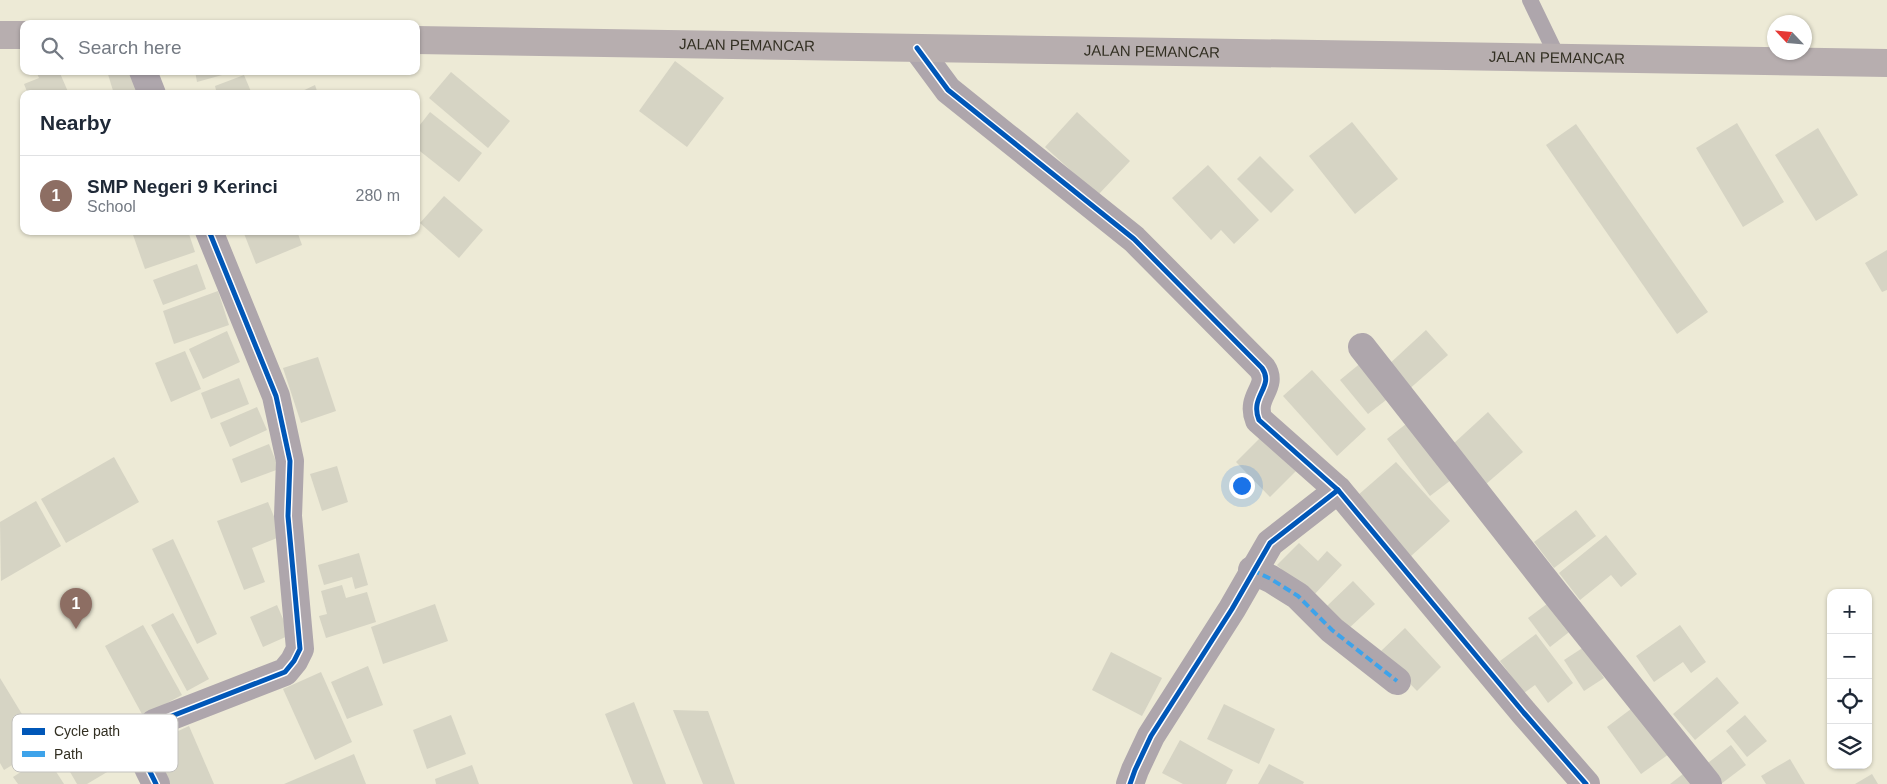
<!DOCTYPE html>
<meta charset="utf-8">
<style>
:root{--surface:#fff;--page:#f6f6f7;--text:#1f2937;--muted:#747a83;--line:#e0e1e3;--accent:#0f766e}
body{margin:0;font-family:Helvetica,sans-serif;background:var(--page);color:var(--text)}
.controls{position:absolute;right:15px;bottom:15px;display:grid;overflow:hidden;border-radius:10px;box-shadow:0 1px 4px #0004}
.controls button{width:45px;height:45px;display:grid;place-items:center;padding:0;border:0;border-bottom:1px solid var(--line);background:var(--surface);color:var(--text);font:25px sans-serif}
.compass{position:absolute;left:1767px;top:15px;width:45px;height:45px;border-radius:50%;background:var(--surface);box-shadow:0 1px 4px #0004;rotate:296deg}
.you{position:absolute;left:1241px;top:485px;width:18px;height:18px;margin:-12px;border:4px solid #fff;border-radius:50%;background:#1a73e8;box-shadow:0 0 0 8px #1a73e833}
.badge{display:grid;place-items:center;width:32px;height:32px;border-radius:50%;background:var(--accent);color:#fff;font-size:16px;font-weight:700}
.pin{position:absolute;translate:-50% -41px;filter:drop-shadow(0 1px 2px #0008)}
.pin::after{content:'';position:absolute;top:26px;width:18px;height:15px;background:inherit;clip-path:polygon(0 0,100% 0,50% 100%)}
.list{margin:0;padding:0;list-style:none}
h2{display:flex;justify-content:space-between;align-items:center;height:65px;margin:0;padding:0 20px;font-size:21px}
h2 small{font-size:16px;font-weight:400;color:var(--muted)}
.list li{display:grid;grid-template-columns:32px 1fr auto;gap:15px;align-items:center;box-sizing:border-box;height:80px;padding:0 20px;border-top:1px solid var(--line)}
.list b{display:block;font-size:19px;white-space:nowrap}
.list p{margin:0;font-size:16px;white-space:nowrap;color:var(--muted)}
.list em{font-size:16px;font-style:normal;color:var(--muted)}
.icon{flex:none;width:28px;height:28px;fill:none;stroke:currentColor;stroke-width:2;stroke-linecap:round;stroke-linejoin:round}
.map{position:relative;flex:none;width:1887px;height:784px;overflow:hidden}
.search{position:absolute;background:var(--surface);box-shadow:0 1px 4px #0004;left:20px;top:20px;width:400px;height:55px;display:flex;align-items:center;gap:12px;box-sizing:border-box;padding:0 18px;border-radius:10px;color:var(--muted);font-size:19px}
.panel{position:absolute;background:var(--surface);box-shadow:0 1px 4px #0004;left:20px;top:90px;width:400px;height:145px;border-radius:10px}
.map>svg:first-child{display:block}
</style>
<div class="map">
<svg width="1887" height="784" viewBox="0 0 1887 784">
<rect width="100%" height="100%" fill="#edead6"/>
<!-- building -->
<g fill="#d6d4c4">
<polygon points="675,61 724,98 687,147 639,111"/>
<polygon points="36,71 59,71 69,94 28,94 24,84 39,78"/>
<polygon points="107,71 136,71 143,94 114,94"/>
<polygon points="195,71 233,71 233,72 197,82"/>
<polygon points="451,72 510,121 488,148 429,98"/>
<polygon points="244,75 252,94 217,94 215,86"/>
<polygon points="315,85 318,94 296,94"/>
<polygon points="430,112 482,153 459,182 416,148 416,130"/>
<polygon points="1077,112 1130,161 1098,195 1045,147"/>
<polygon points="1352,122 1398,179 1355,214 1309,156"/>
<polygon points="1737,123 1784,202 1743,227 1696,148"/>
<polygon points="1576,124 1708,312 1677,334 1546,145"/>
<polygon points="1818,128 1858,195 1816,221 1775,155"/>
<polygon points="1260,156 1294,190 1271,213 1237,179"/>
<polygon points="1208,165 1259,220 1234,244 1221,230 1211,240 1172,198"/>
<polygon points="444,196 483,230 459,258 420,223"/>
<polygon points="135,231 188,231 195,252 145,269 132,232"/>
<polygon points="243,231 297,231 302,245 256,264"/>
<polygon points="1887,250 1887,290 1882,292 1865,263"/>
<polygon points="197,264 206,289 163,305 153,280"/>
<polygon points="218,291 229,325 174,344 163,311"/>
<polygon points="1426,330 1448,355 1407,391 1386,367"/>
<polygon points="227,331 240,362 203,379 189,349"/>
<polygon points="185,351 201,389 171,402 155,363"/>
<polygon points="318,357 336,411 301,423 283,368"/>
<polygon points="1362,362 1390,397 1368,414 1340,380"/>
<polygon points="1312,370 1366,429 1337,456 1283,396"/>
<polygon points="239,378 249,404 211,419 201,393"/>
<polygon points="257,407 267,430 230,447 220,423"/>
<polygon points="1488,412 1523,452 1486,484 1452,445"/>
<polygon points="1411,420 1455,477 1430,496 1387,439"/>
<polygon points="1261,437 1296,471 1270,497 1236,462"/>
<polygon points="269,444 279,469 241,483 232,459"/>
<polygon points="114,457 139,502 66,543 41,499"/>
<polygon points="1396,462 1450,521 1411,556 1357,496"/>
<polygon points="337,466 348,502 322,511 310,474"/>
<polygon points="36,501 61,546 1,581 0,522"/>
<polygon points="268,502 282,536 252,548 265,582 244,590 217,521"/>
<polygon points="1576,510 1596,536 1554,568 1534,542"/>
<polygon points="1606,535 1637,574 1621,587 1611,575 1580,600 1559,573"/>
<polygon points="173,539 217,634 197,644 152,549"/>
<polygon points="1299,543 1318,561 1327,551 1342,565 1311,598 1277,565"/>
<polygon points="359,553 368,585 355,589 352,577 324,585 318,565"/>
<polygon points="1353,581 1375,604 1348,629 1327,606"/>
<polygon points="342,585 346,598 367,592 376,622 326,638 319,616 327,614 321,591"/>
<polygon points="1551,601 1573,629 1550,647 1528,618"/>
<polygon points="435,604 448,641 383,664 371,627"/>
<polygon points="277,605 290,635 263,647 250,617"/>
<polygon points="173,613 209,679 187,691 151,625"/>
<polygon points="143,625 182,695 143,716 105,646"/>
<polygon points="1680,625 1706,662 1691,673 1683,662 1654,682 1636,656"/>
<polygon points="1405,628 1441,667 1417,691 1380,652"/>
<polygon points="1536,634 1573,683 1548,703 1535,685 1524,693 1500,661"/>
<polygon points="1584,647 1604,678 1584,691 1564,660"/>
<polygon points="1111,652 1162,678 1142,716 1092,690"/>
<polygon points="368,666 383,705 347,719 331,682"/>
<polygon points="321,672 352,742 315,760 283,689"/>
<polygon points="1717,677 1739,703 1695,740 1673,714"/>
<polygon points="0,678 42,747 4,770 0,763"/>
<polygon points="634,702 666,784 633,784 605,714"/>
<polygon points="1224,704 1275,729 1259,764 1207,739"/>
<polygon points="1635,706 1669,754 1641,774 1607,727"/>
<polygon points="673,710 708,711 735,784 703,784"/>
<polygon points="451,715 466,754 427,769 413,730"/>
<polygon points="1745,715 1767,741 1747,757 1726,731"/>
<polygon points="116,726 134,756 87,784 77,784 62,758"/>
<polygon points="189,726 214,784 170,784 152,743"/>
<polygon points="1180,740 1233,770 1226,784 1183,784 1162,773"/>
<polygon points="1731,745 1746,765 1721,784 1704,766"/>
<polygon points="354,754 366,784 284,784"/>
<polygon points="46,756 64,784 18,784 13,777"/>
<polygon points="1790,759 1805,784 1766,784 1761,776"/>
<polygon points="1269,764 1304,782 1303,784 1258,784"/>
<polygon points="472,765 479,784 436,784 435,779"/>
<polygon points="1687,771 1696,784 1670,784"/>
<polygon points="1872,774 1878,784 1855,784"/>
</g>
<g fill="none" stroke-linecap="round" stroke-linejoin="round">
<!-- lane -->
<polyline stroke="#aea6ac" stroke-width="16" points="1530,0 1558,58"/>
<!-- street -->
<g stroke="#aea6ac" stroke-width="28">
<path d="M917 48 948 90 1134 239 1262 368C1275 387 1249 396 1259 420L1338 490 1524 713 1586 784"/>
<polyline points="143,71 152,94"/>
<polyline points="1362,347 1555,593 1708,784"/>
<polyline points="1252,570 1271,579 1298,596 1332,630 1397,681"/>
<path d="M156 784C150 771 136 749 143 735 146 731 151 727 154 723L285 672 294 661 300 649 288 516 290 461 276 396 209 231"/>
<polyline points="1130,784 1135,770 1151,736 1232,609 1270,543 1338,490"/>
</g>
<!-- secondary -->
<g stroke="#b7aeaf" stroke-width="28">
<polyline points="0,35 24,35"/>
<path id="s1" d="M416 40 1887 63"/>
</g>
<!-- quiet -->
<polyline stroke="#3ea3ea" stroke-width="4" stroke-dasharray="8 4" stroke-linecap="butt" points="1252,570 1271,579 1298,596 1332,630 1397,681"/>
<defs>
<g id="cycleway">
<path d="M917 48 948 90 1134 239 1262 368C1275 387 1249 396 1259 420L1338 490 1524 713 1586 784"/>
<path d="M156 784C150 771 136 749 143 735 146 731 151 727 154 723L285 672 294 661 300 649 288 516 290 461 276 396 209 231"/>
<polyline points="1130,784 1135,770 1151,736 1232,609 1270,543 1338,490"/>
</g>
</defs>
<!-- cycleway casing -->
<use href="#cycleway" stroke="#fff" stroke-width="8"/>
<!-- cycleway -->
<use href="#cycleway" stroke="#0057b8" stroke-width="5"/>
</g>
<g text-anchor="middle" stroke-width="4.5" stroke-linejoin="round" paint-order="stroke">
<!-- street labels -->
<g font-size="15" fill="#322f22" stroke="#fff">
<text dy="5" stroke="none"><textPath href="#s1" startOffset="331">JALAN PEMANCAR</textPath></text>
<text dy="5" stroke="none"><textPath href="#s1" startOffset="736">JALAN PEMANCAR</textPath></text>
<text dy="5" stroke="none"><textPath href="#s1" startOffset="1141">JALAN PEMANCAR</textPath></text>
</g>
</g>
<!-- legend -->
<rect x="12" y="714" width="166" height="58" rx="8" fill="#fff" stroke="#c2c1bd" stroke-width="1"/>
<rect x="22" y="728" width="23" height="7" fill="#0057b8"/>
<rect x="22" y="751" width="23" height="6" fill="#3ea3ea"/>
<g font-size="14" fill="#322f22">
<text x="54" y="736">Cycle path</text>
<text x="54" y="759">Path</text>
</g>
</svg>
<div class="controls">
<button>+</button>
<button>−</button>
<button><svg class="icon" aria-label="locate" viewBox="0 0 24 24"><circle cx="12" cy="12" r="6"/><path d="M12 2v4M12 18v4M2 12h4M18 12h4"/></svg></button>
<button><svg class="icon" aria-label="layers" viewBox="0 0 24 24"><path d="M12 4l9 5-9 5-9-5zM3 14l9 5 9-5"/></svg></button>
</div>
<svg class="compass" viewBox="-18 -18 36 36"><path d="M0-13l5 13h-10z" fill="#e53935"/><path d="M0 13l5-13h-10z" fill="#747a83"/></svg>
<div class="you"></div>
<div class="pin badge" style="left:76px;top:629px;background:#8d6e63">1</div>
<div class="search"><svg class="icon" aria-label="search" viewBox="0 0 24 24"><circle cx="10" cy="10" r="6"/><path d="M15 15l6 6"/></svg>Search here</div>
<section class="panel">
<h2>Nearby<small></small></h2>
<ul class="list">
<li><span class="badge" style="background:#8d6e63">1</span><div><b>SMP Negeri 9 Kerinci</b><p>School</p></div><em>280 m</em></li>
</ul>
</section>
</div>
